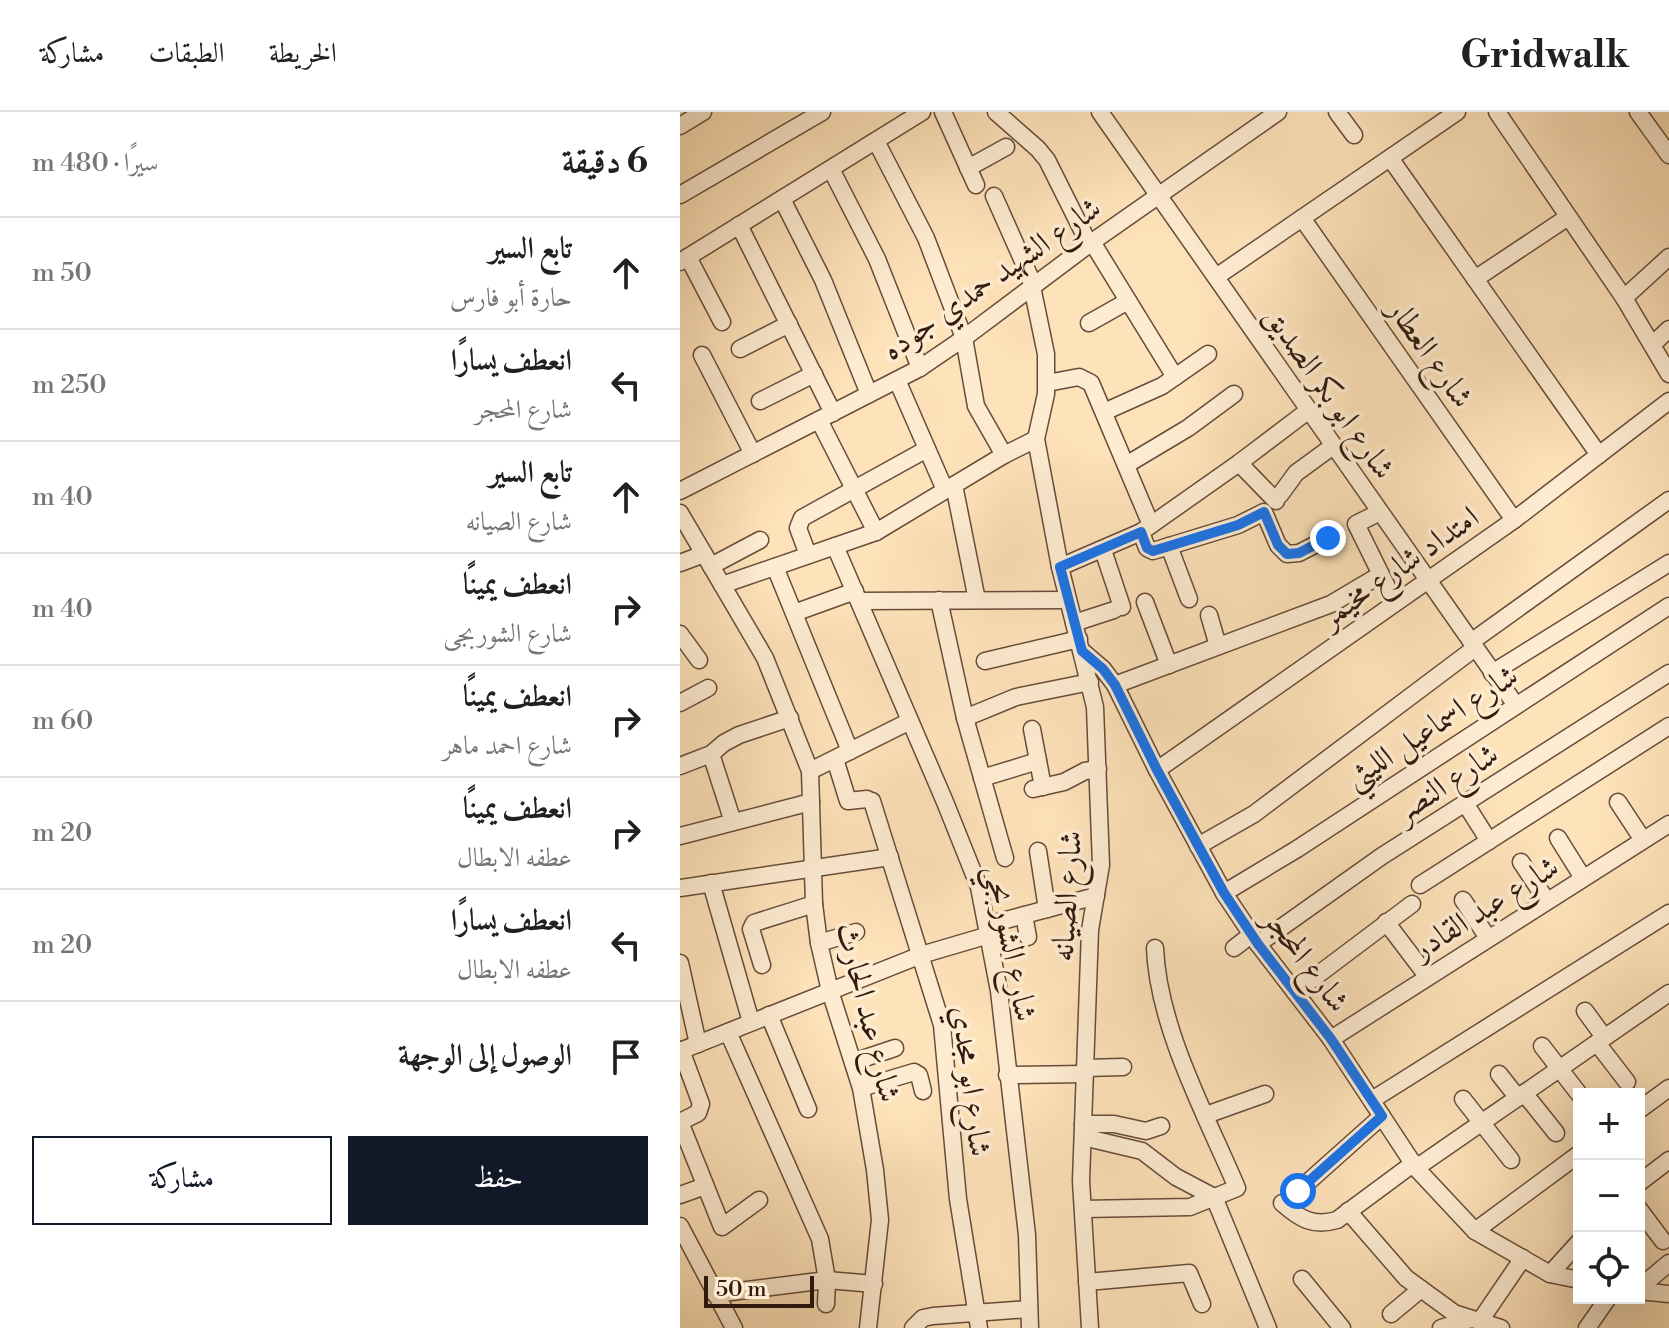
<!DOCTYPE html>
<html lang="ar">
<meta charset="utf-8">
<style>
:root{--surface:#fff;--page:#f2f2f2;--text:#202124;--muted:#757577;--line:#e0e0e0;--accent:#111827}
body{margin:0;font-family:"Libre Bodoni",Amiri,serif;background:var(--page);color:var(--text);direction:rtl}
.controls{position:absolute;right:24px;bottom:24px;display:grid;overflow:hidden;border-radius:0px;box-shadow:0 8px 32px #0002}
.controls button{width:72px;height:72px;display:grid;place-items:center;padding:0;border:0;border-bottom:2px solid var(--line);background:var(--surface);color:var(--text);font:40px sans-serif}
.scale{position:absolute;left:24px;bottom:20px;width:110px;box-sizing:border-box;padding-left:8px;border:4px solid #331a0f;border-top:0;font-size:22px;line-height:28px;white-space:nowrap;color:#331a0f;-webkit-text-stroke:6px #feecd2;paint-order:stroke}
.stop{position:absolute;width:24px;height:24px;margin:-18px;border:6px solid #1a73e8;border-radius:50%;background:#fff}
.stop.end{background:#1a73e8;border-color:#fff;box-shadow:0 2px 8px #0008}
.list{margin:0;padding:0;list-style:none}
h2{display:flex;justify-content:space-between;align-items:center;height:104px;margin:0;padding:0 32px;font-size:34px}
h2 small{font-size:26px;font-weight:400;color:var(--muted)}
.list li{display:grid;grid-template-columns:52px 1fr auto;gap:24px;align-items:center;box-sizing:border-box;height:112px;padding:0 32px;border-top:2px solid var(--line)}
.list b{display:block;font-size:30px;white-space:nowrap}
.list p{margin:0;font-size:26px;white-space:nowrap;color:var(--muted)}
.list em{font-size:26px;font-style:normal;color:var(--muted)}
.actions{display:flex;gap:16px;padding:24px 32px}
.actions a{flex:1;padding:18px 0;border:2px solid var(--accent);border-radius:0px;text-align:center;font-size:28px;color:var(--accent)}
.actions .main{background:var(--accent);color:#fff}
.icon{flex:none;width:44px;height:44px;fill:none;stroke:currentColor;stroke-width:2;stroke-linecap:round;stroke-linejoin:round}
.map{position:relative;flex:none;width:989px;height:1216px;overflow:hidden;direction:ltr}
header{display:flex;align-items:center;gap:48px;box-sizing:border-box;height:112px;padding:0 40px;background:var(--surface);border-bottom:2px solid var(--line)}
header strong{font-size:38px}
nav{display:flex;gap:44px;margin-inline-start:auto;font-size:28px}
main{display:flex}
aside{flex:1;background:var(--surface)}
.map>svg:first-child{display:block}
</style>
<header>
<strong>Gridwalk</strong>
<nav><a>الخريطة</a><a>الطبقات</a><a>مشاركة</a></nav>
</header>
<main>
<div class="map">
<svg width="989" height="1216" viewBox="0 0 989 1216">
<rect width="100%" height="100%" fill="#fee2b9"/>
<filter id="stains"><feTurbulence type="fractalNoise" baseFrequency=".0025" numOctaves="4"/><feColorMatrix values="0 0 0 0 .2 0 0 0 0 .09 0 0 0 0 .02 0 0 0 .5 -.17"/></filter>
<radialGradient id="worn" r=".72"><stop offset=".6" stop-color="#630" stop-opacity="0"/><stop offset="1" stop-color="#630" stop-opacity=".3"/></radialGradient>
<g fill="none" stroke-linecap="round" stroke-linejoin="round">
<defs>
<g id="minor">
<polyline points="263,0 296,73"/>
<polyline points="316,0 358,37 367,48 409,132"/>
<polyline points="420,0 835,592"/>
<polyline points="657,0 674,23"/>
<polyline points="817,0 944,186 989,262"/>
<polyline points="958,0 989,43"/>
<polyline points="0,14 23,0"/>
<polyline points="196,29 246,126 284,226 296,294 324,343"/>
<polyline points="710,46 919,343"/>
<polyline points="288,56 326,35"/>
<polyline points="151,57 197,147 240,256"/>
<polyline points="0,83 142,0"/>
<polyline points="314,84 350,165 366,242 366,282 356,327 380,455 415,595 421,753 410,818 401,1069 410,1216"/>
<polyline points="102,87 143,168 189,282"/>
<polyline points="622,106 834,408"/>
<polyline points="59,113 153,301"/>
<polyline points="412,130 495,265"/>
<polyline points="8,145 42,210"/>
<polyline points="0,150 242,0"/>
<polyline points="536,165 777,0"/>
<polyline points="795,167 888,105"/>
<polyline points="944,186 989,145"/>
<polyline points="409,211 448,189"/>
<polyline points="972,233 989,217"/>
<polyline points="60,237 109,212"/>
<polyline points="22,243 73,342"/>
<polyline points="217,268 265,378"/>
<polyline points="367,271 399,265 411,271 471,413"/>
<polyline points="80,289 134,262"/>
<polyline points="424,300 482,274 528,242"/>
<polyline points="139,308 196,420"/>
<polyline points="559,351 596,389"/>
<polyline points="446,353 508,316 554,282"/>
<polyline points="274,373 297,488"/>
<polyline points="0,379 240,256 284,226 412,130 598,0"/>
<polyline points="600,383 616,361 653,334"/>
<polyline points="700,400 676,412 715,491"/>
<polyline points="0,401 85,546 130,659 134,792 139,831 150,879 181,976 195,1058 200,1108 188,1216"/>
<polyline points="461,420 467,436 473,439 558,413 584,400 598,433 607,442 619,441 648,426"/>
<polyline points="155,434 265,690 299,775 319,879 347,1123 350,1216"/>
<polyline points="489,434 509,487"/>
<polyline points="423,438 442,495"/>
<polyline points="128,443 118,416 122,406 247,337"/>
<polyline points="0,451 24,442"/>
<polyline points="31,454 80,428"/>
<polyline points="95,455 170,639"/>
<polyline points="380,455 461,420 559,351 629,298"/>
<polyline points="42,473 196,420 324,343 356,327"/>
<polyline points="259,488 285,606 325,746"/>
<polyline points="179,489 387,488"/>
<polyline points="465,490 489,553"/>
<polyline points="114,501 175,479"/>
<polyline points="529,503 538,534"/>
<polyline points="394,511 434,498"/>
<polyline points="0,522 19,548"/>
<polyline points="791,530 989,388"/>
<polyline points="402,539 423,557 435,573 477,658 544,781 578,832 651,927 736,1056 795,1119 870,1162 899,1168"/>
<polyline points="305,549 399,527"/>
<polyline points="812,561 989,451"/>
<polyline points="435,573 651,492 700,463"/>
<polyline points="0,591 28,576"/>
<polyline points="285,606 336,585 410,570"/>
<polyline points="352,617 363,675"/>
<polyline points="31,642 53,710"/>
<polyline points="155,647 168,689 187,687"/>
<polyline points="0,654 31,642 44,631 59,623 110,606"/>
<polyline points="477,658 834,408 989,289"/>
<polyline points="130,659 230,609"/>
<polyline points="302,666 358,649"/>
<polyline points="353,677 384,670 405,659 418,657"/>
<polyline points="192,689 262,913 278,1087 299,1216"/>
<polyline points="938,690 963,728"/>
<polyline points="785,691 809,729"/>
<polyline points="0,724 131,690"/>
<polyline points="878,726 903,766"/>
<polyline points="518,734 574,702 795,536"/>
<polyline points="358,739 367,797"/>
<polyline points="841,750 867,789"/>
<polyline points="31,771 71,910"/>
<polyline points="740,773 989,614"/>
<polyline points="0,776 210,745"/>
<polyline points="544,781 617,737 989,494"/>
<polyline points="783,788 808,826"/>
<polyline points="344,803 348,825"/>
<polyline points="706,810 747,864"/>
<polyline points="307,813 416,784"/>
<polyline points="139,831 176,820"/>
<polyline points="578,832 702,744 989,561"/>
<polyline points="554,836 571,823"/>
<polyline points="0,851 18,932"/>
<polyline points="82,853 71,817 74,811 134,792"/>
<polyline points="615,880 732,792"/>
<polyline points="905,899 924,925"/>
<polyline points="89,903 128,997"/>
<polyline points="48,920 140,1127 147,1168 146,1192"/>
<polyline points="651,927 989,712"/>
<polyline points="917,931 947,970"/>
<polyline points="862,934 899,982"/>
<polyline points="1,938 21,992 18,1001 4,1008 2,1015 42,1115 79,1088"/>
<polyline points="0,939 241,843 309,823"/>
<polyline points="173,950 215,936"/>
<polyline points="405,956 443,955"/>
<polyline points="819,962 838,986"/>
<polyline points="327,963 405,962"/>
<polyline points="181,976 234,960 239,963 243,979"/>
<polyline points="844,981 876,1021"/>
<polyline points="783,987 831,1048"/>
<polyline points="692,988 989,801"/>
<polyline points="959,998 989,976"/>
<polyline points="526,1003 585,982"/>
<polyline points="403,1012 434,1012 466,1019 481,1014"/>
<polyline points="403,1025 462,1039 496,1065 534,1085"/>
<polyline points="736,1056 989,881"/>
<polyline points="959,1071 989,1048"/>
<polyline points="618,1079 702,1004"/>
<polyline points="0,1083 25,1074"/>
<polyline points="534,1085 588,1216"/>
<path d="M602 1091C620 1107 633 1115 657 1108L734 1051"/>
<path d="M403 1097 510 1095 557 1076C526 1003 478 915 475 836"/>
<polyline points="959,1097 983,1129"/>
<polyline points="668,1099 726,1166 774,1201 821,1216"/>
<polyline points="0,1114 54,1216"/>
<polyline points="795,1119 899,1042"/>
<polyline points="870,1162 899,1130"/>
<polyline points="622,1167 662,1216"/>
<polyline points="407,1170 509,1161 522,1192"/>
<polyline points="959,1176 989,1151"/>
<polyline points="959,1179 989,1182"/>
<polyline points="35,1182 147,1168 194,1172"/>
<polyline points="711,1202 741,1177"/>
<polyline points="800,1209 843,1146"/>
<polyline points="233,1216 243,1206 253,1204 349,1197"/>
<polyline points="761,1216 791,1207"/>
<polyline points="907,1216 928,1186"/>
</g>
</defs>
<!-- minor casing -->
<use href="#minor" stroke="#664c3a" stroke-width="19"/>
<!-- minor -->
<use href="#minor" stroke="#feecd2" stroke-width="16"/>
</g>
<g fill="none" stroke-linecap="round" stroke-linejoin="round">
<!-- route -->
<polyline stroke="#1a73e8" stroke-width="10" points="618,1079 702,1004 651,927 578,832 544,781 477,658 435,573 423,557 402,539 380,455 461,420 467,436 473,439 558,413 584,400 598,433 607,442 619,441 648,426"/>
</g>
<g text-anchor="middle" stroke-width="7" stroke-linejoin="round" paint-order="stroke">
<!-- street labels -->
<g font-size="32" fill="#331a0f" stroke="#feecd2">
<text transform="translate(311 166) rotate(-35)" y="11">شارع الشهيد حمدي جوده</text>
<text transform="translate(751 241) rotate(55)" y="11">شارع العطار</text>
<text transform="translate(650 280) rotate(55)" y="11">شارع ابو بكر الصديق</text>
<text transform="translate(719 454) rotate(-35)" y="11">امتداد شارع مخيمر</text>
<text transform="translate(751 614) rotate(-33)" y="11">شارع اسماعيل الليثي</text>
<text transform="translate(766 670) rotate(-33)" y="11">شارع النصر</text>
<text transform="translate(386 784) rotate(-86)" y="11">شارع الصيانه</text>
<text transform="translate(805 795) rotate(-32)" y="11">شارع عبد القادر</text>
<text transform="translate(332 831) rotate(79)" y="11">شارع الشوربجي</text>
<text transform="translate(627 848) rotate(53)" y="11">شارع المحجر</text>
<text transform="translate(189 900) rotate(76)" y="11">شارع عبد الحارث</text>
<text transform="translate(292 969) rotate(83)" y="11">شارع ابو مجدي</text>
</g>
</g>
<rect width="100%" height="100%" filter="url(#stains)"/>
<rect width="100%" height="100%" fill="url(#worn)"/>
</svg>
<div class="controls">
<button>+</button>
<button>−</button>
<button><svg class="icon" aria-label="locate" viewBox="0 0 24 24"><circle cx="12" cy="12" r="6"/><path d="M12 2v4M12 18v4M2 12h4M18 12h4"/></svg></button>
</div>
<div class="scale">50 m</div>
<div class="stop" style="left:618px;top:1079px"></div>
<div class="stop end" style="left:648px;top:426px"></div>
</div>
<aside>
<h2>6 دقيقة<small>سيرًا · 480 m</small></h2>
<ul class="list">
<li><svg class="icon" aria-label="ahead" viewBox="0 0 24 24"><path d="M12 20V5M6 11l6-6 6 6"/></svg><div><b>تابع السير</b><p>حارة أبو فارس</p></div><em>50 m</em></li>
<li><svg class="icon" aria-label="left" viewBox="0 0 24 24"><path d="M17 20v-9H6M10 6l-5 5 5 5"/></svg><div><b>انعطف يسارًا</b><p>شارع المحجر</p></div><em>250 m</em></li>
<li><svg class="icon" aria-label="ahead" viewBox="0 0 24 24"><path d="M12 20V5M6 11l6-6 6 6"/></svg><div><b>تابع السير</b><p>شارع الصيانه</p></div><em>40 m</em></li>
<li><svg class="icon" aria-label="right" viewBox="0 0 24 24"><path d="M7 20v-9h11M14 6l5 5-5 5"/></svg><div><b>انعطف يمينًا</b><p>شارع الشوربجى</p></div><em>40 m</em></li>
<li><svg class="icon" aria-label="right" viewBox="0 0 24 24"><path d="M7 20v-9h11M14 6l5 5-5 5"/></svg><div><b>انعطف يمينًا</b><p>شارع احمد ماهر</p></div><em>60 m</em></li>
<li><svg class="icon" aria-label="right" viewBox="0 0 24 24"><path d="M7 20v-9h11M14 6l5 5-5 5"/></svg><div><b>انعطف يمينًا</b><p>عطفه الابطال</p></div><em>20 m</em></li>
<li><svg class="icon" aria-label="left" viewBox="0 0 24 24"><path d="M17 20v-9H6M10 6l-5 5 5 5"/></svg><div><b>انعطف يسارًا</b><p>عطفه الابطال</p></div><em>20 m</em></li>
<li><svg class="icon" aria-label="arrive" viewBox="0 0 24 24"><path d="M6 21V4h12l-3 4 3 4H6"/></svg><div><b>الوصول إلى الوجهة</b></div></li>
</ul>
<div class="actions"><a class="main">حفظ</a><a>مشاركة</a></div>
</aside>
</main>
